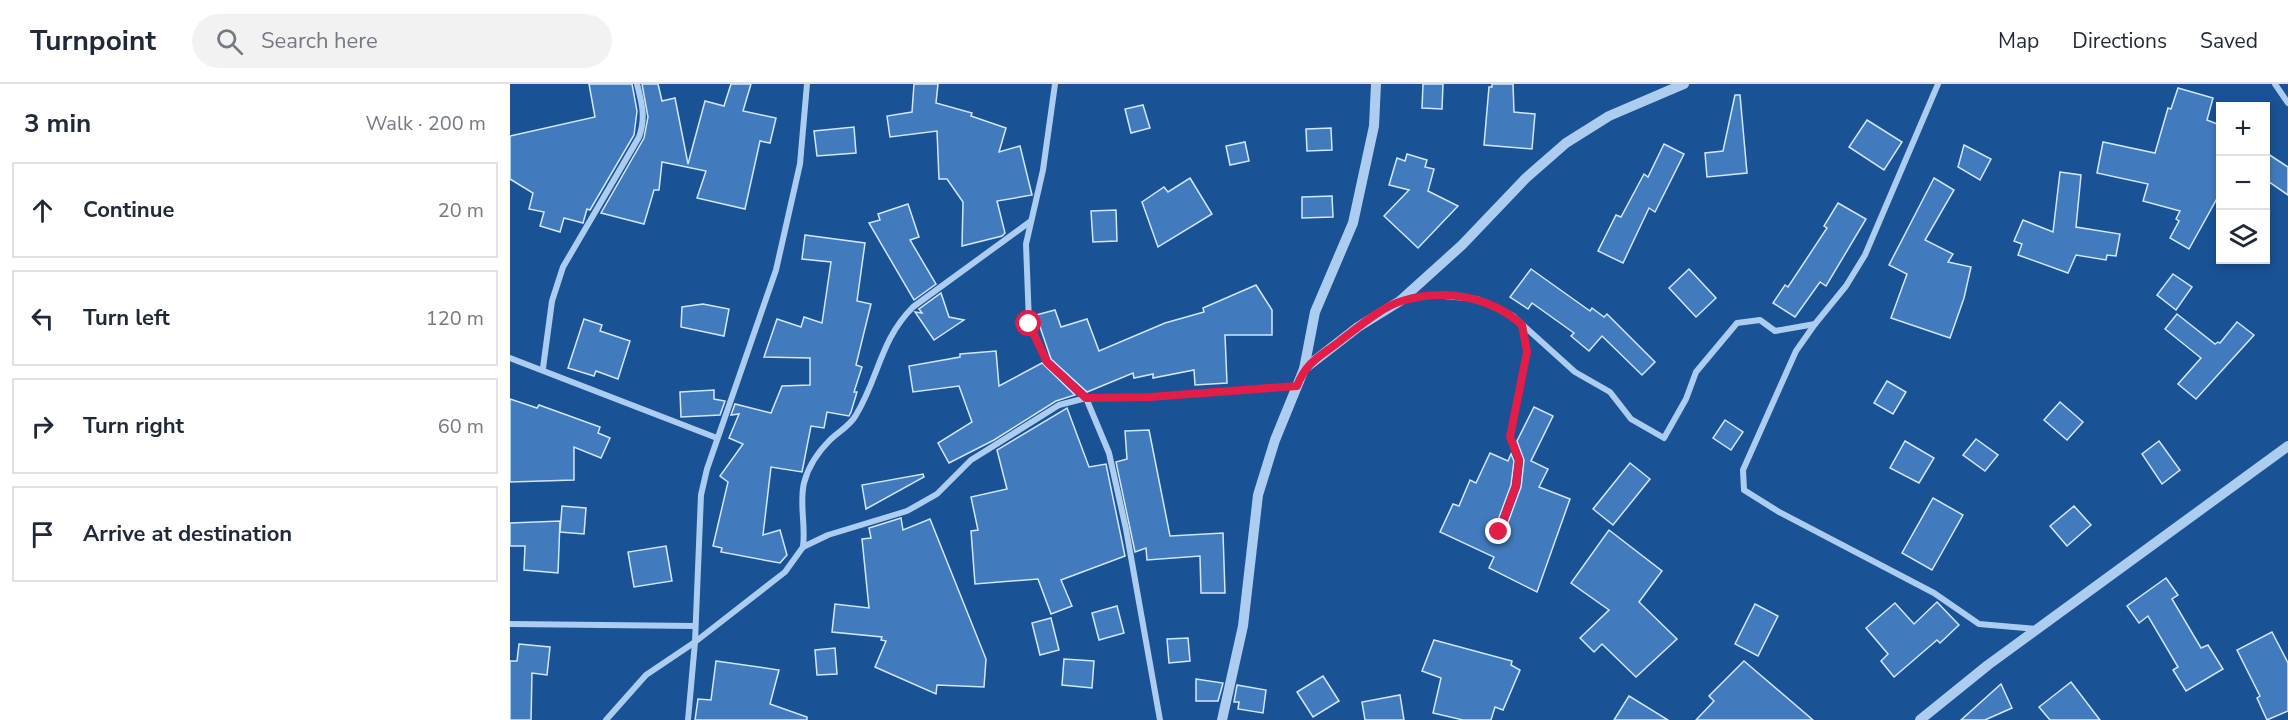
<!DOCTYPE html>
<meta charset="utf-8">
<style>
:root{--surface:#fff;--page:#f2f2f3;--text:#1f2937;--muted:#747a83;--line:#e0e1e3}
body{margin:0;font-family:"Nunito Sans",sans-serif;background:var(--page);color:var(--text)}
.controls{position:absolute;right:18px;top:18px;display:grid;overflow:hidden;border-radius:0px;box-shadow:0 3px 9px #0003}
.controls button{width:54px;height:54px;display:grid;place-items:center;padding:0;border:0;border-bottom:2px solid var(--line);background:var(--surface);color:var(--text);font:30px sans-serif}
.stop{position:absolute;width:18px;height:18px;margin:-14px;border:4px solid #e11d48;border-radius:50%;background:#fff}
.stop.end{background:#e11d48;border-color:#fff;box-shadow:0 2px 6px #0008}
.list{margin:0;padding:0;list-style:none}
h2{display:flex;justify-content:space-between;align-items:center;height:78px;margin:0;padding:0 24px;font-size:26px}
h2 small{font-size:20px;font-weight:400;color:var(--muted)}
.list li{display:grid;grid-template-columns:39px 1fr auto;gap:18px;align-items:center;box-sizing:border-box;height:96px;margin:0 12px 12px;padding:0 12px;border:2px solid var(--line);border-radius:0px}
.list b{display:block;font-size:22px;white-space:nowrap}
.list em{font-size:20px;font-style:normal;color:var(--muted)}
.icon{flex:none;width:33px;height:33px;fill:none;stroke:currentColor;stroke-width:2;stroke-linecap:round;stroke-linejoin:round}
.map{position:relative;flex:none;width:1778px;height:636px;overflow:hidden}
header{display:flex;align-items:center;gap:36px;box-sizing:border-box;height:84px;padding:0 30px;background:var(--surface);border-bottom:2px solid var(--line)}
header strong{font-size:28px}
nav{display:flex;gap:33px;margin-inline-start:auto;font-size:21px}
.search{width:420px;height:54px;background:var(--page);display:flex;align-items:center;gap:15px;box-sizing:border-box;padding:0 21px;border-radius:33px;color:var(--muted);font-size:22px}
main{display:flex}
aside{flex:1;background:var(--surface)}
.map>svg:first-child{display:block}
</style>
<header>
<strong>Turnpoint</strong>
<div class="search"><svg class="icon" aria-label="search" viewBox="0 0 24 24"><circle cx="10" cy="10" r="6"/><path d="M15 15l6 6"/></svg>Search here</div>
<nav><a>Map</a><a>Directions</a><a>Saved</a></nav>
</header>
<main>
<aside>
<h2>3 min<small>Walk · 200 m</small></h2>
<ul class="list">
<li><svg class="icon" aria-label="ahead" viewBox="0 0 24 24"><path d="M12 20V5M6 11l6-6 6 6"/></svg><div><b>Continue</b></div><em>20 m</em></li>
<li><svg class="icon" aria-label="left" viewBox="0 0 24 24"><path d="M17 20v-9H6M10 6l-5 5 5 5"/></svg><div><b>Turn left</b></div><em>120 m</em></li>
<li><svg class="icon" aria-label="right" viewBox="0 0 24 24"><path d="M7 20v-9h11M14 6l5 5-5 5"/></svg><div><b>Turn right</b></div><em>60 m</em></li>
<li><svg class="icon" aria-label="arrive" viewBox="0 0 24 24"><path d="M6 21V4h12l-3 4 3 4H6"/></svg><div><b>Arrive at destination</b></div></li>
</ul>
</aside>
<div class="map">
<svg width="1778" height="636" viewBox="0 0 1778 636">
<rect width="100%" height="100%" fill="#195295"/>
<!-- building -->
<g fill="#427bbd" stroke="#d2e6fb" stroke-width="1.5">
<polygon points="79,0 122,0 127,27 124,51 80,126 77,125 73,139 54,134 50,148 30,142 34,128 19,125 23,109 0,95 0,52 85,33"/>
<polygon points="132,0 148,0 152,17 165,14 178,80 195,17 214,22 221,0 241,0 233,27 266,34 260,59 250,57 235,125 187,114 196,87 152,78 149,106 144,106 134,140 91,129 134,54 138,33"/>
<polygon points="404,0 428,0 426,19 462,29 461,32 496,44 489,68 510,62 522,111 487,117 495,149 492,152 452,162 453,118 437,95 429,95 427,47 380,53 377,32 402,28"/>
<polygon points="913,0 933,0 932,25 912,24"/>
<polygon points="982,0 1003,0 1004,28 1025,30 1022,65 974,61 979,3 982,3"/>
<polygon points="1668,4 1703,14 1697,36 1710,41 1710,109 1679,165 1660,154 1669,137 1666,135 1670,127 1633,117 1638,100 1587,89 1593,58 1645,69 1658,24 1661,25"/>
<polygon points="1225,11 1230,11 1237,89 1197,93 1195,69 1213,67"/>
<polygon points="633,21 640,44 621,49 615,25"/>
<polygon points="1357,36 1392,58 1374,86 1339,63"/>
<polygon points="344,43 346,69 307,72 304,47"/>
<polygon points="821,44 822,66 797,67 796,45"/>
<polygon points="735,58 739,77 720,81 716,62"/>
<polygon points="1154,60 1174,70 1145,128 1139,124 1113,179 1088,167 1106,131 1111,133 1134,90 1138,93"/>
<polygon points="1454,61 1481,75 1470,96 1448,83"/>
<polygon points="1755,68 1778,83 1778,111 1755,95"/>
<polygon points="897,70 917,76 915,83 924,85 918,107 948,122 908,164 874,132 899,106 879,101 887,74 895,77"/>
<polygon points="1550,88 1571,91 1566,143 1610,150 1606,172 1597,171 1596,176 1566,171 1558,189 1508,171 1512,160 1504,157 1513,136 1543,148"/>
<polygon points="680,94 702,130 648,163 632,118 654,103 658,108"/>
<polygon points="1424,94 1444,106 1415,156 1443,170 1438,178 1461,183 1454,214 1440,254 1381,234 1397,190 1379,181"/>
<polygon points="822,112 823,133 792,134 792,113"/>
<polygon points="1328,119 1356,135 1316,202 1310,198 1285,233 1263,219 1275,201 1278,203 1317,144 1314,142"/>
<polygon points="398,120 409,153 400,156 426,200 404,216 359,139 370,136 368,130"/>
<polygon points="606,126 607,157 583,158 581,127"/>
<polygon points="295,151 355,159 347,217 361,220 346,281 352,283 344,308 347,308 341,328 339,332 317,328 314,344 301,342 292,388 261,383 253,451 270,446 277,471 270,479 211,468 212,464 203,462 218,398 210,392 233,360 219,354 229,330 221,331 225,320 261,329 272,302 300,301 300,274 254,273 267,235 291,243 294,233 312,239 321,178 292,175"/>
<polygon points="1021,185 1080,227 1082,224 1094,233 1097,230 1145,278 1132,291 1092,252 1079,267 1061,252 1064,249 1022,219 1018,225 1000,213"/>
<polygon points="1179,185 1206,214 1186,233 1159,204"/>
<polygon points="1663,190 1682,203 1666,226 1647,211"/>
<polygon points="746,201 762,226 762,251 715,251 717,299 685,301 684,286 643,294 643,290 624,294 623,289 577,308 541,275 526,231 545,226 551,243 577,235 589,267 655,239 694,228 693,224"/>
<polygon points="431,209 439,233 454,236 424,256 405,228 412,229 409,225"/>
<polygon points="193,220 219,225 214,252 171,243 172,223"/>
<polygon points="1667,230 1705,260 1708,258 1710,259 1727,238 1744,251 1686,315 1668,300 1691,274 1655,245"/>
<polygon points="74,235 92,241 90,247 120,257 108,295 86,287 84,292 58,284"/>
<polygon points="486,267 489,302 532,279 565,311 546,317 484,356 439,379 428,359 462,338 449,302 403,308 399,282 450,273 450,270"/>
<polygon points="1377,297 1396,308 1383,330 1364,319"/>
<polygon points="204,306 204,315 215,317 210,331 171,333 170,308"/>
<polygon points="0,315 27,324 29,321 90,343 88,349 100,354 91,374 64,363 64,396 0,398"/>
<polygon points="1550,318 1573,338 1557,356 1534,336"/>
<polygon points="1024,323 1043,332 1021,377 1038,385 1029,403 1060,415 1027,508 979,484 984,473 930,448 943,420 949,422 960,396 966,399 980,369 998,377 1001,370 1004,377 1001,401 984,447 987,453 993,452 1011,403 1014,376 1007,357"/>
<polygon points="557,324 579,383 596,380 615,472 551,496 562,522 541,530 528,495 465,500 461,447 468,446 461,413 497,405 487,366"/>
<polygon points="1215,336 1233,348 1221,366 1203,354"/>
<polygon points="639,346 660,452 713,449 715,509 691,509 690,472 637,476 636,464 625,468 606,378 617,375 615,347"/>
<polygon points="1466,355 1488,371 1475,387 1453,371"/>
<polygon points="1395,357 1424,374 1409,399 1380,384"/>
<polygon points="1649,357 1670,386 1652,400 1632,370"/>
<polygon points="1120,379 1140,395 1103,441 1083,425"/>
<polygon points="413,390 414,393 356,425 352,401"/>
<polygon points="1423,414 1453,431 1422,486 1392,469"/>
<polygon points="52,422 76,424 74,450 50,448"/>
<polygon points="1564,422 1581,441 1557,462 1540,442"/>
<polygon points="391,434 393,446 420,435 476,575 474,603 427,601 426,610 365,583 376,557 371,556 372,553 322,548 325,520 359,524 352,455 361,454 359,444"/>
<polygon points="50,437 48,489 14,486 15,462 0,462 0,439"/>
<polygon points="1099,446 1152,487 1129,518 1167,555 1126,593 1092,560 1084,568 1070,554 1099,526 1061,499"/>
<polygon points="156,462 162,497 124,503 118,468"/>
<polygon points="1656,494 1668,511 1662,515 1691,564 1698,561 1713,585 1676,607 1663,586 1668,583 1638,532 1629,539 1617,522"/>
<polygon points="1427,518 1449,541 1430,559 1427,556 1384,593 1371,577 1378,570 1356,544 1385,519 1404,540"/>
<polygon points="1245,520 1268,532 1248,572 1225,560"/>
<polygon points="607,522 614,549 589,556 582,529"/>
<polygon points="541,534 549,566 530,571 522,539"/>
<polygon points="1762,548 1778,579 1778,627 1757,636 1747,614 1750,612 1727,566"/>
<polygon points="678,554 680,577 659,579 657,555"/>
<polygon points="924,556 1002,577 1001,581 1010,586 993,626 985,623 981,636 953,636 923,629 931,594 912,587"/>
<polygon points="9,560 40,563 37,591 22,589 21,636 0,636 0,577 7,577"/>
<polygon points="325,564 327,590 307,591 305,566"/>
<polygon points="554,575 584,577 582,604 552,601"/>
<polygon points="206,577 269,586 260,620 297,633 297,636 185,636 188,615 201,616"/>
<polygon points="1234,577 1303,636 1186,636 1204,617 1199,612"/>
<polygon points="813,592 829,617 803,633 787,608"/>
<polygon points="686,595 713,599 708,617 686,617"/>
<polygon points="1561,598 1590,636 1540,636 1529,623"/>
<polygon points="1491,600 1502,624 1475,636 1451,636"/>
<polygon points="727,601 756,606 753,629 728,625 729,618 724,618"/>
<polygon points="890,611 894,636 855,636 852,618"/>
<polygon points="1119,612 1158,636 1104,636"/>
</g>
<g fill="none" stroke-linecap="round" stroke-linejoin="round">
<!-- minor -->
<g stroke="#acccf0" stroke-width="6">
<polyline points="545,0 533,86 516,160 519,239 537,278 576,314 599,369 616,445 650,636"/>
<polyline points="1765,0 1778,19"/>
<polyline points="894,216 923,211 967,215 1003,232 1065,288 1100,308 1121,335 1154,354 1176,315 1186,288 1227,239 1250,236 1265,247 1305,240 1336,202 1355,171 1428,0"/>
<polyline points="1305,240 1286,267 1233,386 1234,406 1269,428 1424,509 1469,540 1527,545"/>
<polyline points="0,274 207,354"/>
<path d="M33 284 42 217 53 183 129 53C136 33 132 20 127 0"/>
<polyline points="989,448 1006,402 1009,376 1000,353 1017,268 1013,241"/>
<path d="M293 463C296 442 289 419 294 399 298 383 308 368 320 356 328 348 340 342 346 331 369 293 370 256 403 223L521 137"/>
<polyline points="0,540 185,542"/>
<polyline points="96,636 136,591 185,558 191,411 197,385 266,186 290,80 297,0"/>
<polyline points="178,636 185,558 275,488 293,463 318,451 397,427 427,410 461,376 549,321 576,314 640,313 787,302"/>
</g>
<!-- tertiary -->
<g stroke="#acccf0" stroke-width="10">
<polyline points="794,285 805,228 843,139 864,42 866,0"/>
<polyline points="712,636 733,542 748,411 765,356 794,285 848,243 890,217 952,161 1016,94 1056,59 1099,32 1174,0"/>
<polyline points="1410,636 1478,581 1778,362"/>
</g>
</g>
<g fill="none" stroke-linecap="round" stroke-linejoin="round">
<!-- route -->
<path stroke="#e11d48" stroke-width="8" d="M519 240 537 278 576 314 640 313 787 302C797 277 810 273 830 257 846 245 873 222 892 217 933 204 980 212 1012 241L1017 268 1000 353 1009 376 1006 402 989 448"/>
</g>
</svg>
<div class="controls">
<button>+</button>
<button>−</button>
<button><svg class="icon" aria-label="layers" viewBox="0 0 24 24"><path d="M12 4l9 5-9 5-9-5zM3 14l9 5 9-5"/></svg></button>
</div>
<div class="stop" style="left:519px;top:240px"></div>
<div class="stop end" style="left:989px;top:448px"></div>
</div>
</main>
